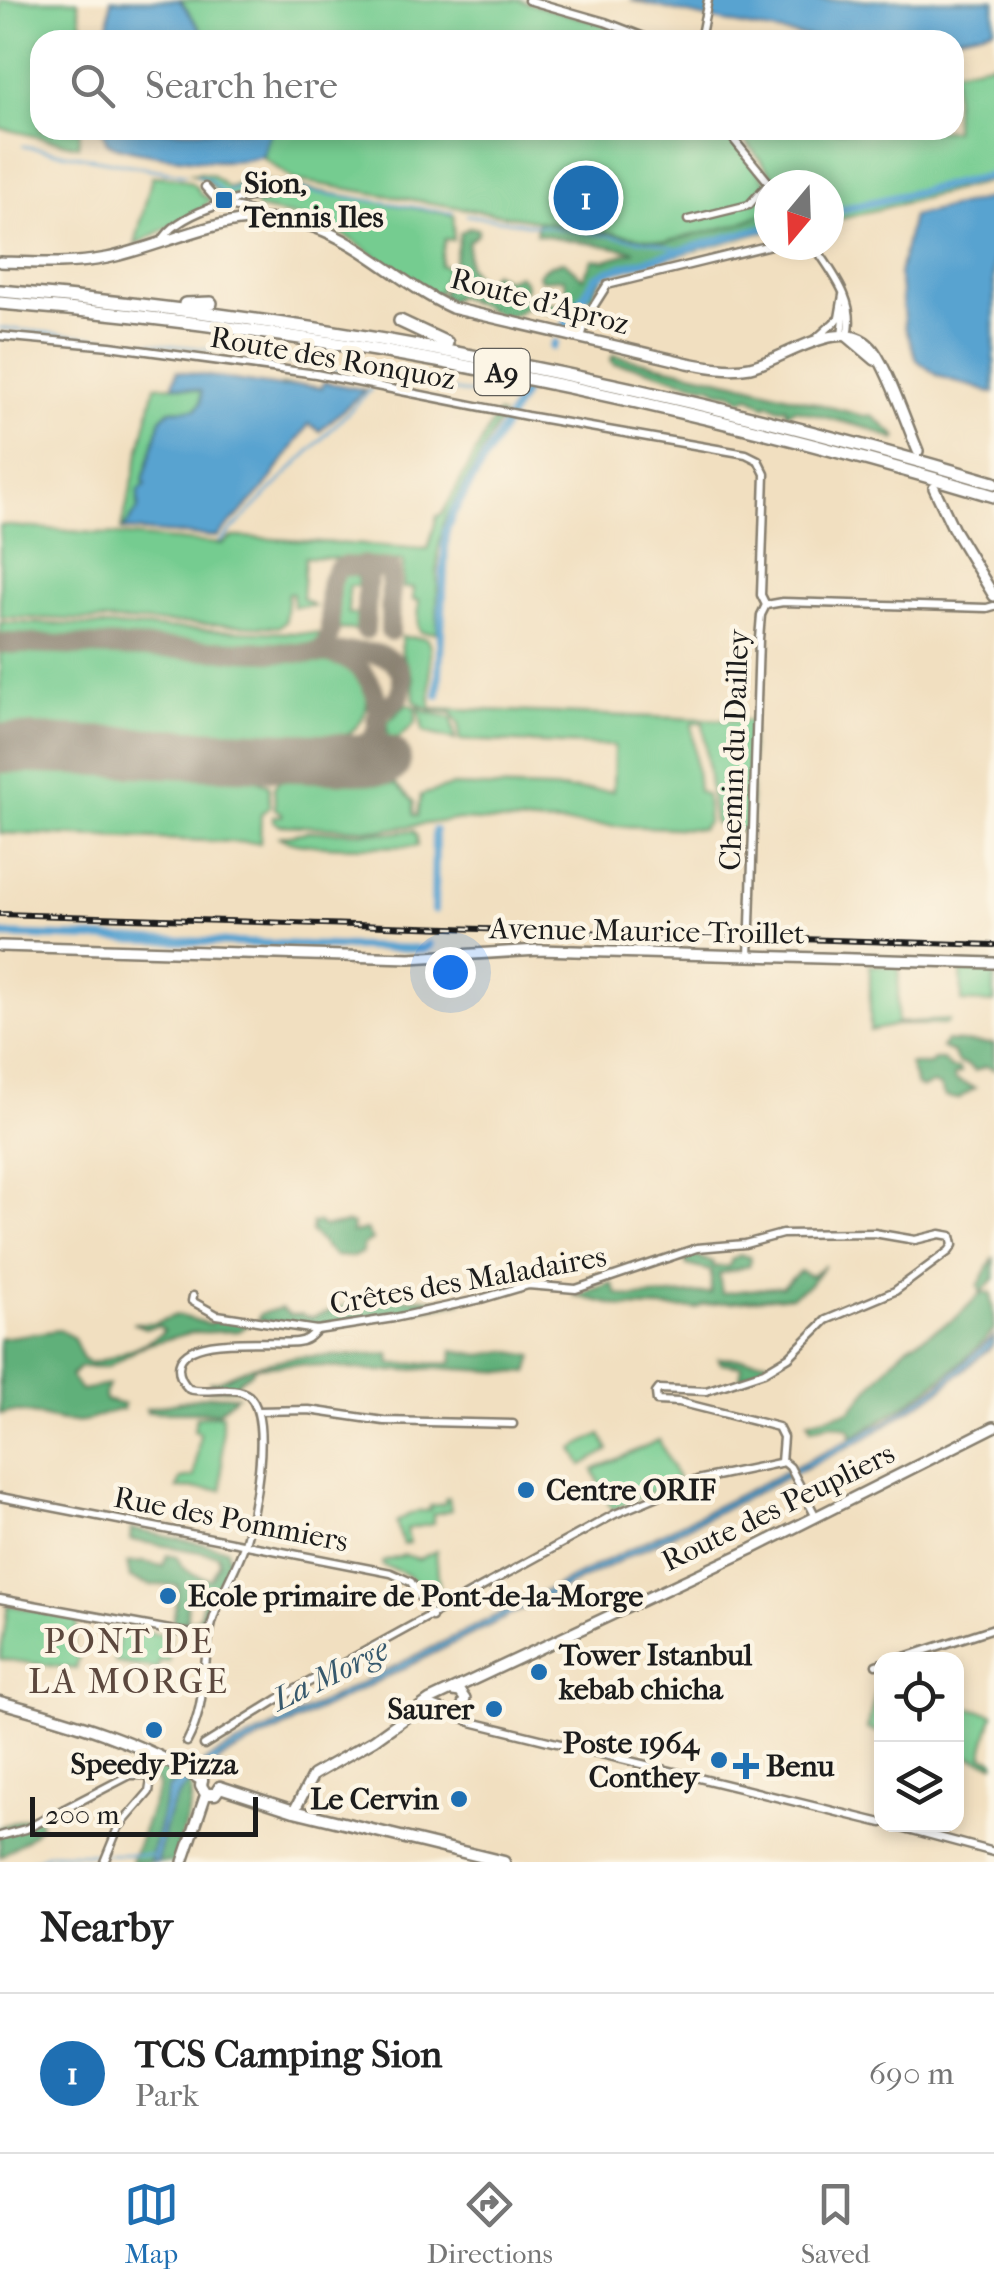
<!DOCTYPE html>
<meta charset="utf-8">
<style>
:root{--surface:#fff;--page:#f6f6f6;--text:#222;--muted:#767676;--line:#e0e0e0;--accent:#1f6fb2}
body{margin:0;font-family:"IM FELL French Canon",serif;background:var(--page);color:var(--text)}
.controls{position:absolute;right:30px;bottom:30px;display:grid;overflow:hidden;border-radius:20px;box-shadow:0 5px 15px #0003}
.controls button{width:90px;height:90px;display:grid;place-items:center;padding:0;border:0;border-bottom:2px solid var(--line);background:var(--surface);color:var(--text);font:50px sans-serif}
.compass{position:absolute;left:754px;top:170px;width:90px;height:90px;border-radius:50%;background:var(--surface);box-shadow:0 5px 15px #0003;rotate:199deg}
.scale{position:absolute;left:30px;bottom:25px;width:228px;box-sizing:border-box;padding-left:10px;border:5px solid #1c1c1c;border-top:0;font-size:28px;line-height:35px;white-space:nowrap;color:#1c1c1c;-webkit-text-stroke:8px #fcf5e5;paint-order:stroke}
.you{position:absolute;left:450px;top:972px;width:35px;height:35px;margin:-25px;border:8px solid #fff;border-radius:50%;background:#1a73e8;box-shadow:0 0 0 15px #1a73e833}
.badge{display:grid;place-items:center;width:65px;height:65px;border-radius:50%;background:var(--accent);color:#fff;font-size:32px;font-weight:700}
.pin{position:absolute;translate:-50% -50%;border:5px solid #fff;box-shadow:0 2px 10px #0006}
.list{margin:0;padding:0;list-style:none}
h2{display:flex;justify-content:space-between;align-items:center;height:130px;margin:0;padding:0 40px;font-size:42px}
h2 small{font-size:32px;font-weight:400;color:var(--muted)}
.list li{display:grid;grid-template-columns:65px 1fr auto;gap:30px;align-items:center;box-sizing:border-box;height:160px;padding:0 40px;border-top:2px solid var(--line)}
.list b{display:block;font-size:38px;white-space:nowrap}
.list p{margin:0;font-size:32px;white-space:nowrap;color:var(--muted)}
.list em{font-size:32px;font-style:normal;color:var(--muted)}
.icon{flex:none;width:55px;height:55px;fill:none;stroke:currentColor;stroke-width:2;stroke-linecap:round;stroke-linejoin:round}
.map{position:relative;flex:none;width:994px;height:1862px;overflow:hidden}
.search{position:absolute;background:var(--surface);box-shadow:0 5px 15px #0003;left:30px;right:30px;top:30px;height:110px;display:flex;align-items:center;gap:25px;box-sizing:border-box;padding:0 35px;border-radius:30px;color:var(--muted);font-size:38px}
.sheet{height:290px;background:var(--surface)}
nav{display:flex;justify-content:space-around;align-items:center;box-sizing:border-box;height:140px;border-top:2px solid var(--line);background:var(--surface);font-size:28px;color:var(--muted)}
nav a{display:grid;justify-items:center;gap:5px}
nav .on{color:var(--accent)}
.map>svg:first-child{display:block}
</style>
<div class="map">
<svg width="994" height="1862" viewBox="0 0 994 1862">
<rect width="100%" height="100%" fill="#fcf5e5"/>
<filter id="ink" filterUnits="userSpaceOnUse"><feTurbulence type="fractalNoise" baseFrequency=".01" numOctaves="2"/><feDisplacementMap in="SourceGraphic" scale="20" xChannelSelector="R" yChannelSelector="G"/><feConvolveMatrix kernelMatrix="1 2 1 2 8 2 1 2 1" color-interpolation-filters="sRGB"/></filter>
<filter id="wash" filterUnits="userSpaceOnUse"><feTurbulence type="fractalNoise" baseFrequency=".0048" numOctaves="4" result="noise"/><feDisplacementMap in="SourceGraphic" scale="40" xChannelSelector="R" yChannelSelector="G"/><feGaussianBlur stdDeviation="2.25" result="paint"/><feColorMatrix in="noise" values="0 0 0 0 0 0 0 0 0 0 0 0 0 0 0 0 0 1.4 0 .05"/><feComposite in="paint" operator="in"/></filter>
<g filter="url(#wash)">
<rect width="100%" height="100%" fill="#f1dfc0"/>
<!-- green -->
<g fill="#75cc90" stroke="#487456" stroke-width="2.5">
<polygon points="0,0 78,0 84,40 40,40 40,130 80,130 78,146 0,128"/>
<polygon points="180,0 518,0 603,24 643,40 208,40"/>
<polygon points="994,62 994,180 829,222 829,185 780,185 737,130 954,130 954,70"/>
<polygon points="271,130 726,130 769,185 769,211 736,225 665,242 294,180 262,157"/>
<polygon points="202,173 212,175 228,188 250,179 454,215 453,240 445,239 440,265 448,267 438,293 434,295 344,235 302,218 258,209 251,198 267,193 224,198 207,181 192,174"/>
<path d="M152 176C170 177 194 176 201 195L211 199 202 209 135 245Z"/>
<path d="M173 385 201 391 202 402 196 409 170 410 161 419 143 480 147 483 280 391 281 385 322 388C300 450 262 490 217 537L121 530 155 386Z"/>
<polygon points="497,414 502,416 444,522 438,553 437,633 421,632 418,627 419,600 413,600 413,588 403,588 403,561 305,557 302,598 314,606 293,607 293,593 288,593 285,622 278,627 0,617 0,525 222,544 232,537 241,537 428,549 437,516 442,514"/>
<polygon points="343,572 352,572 358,578 358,586 349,586 348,613 357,615 357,630 335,629 336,579"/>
<polygon points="0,622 322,634 317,645 0,634"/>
<polygon points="401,637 426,638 430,645 431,708 751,721 751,826 745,831 722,829 714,822 703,722 692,724 698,791 706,795 708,821 701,829 453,820 382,830 280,825 273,821 273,816 282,816 282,813 275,809 274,787 280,780 396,784 414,802 414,815 418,816 421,795 452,786 613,791 614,746 459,740 459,724 452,713 431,710 414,701 413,678 402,654"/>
<path d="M0 652 333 663C374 673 379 715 344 737L0 725Z"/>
<polygon points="407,704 416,707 416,723 398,738 387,738 387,723"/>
<polygon points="419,707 427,712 452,718 455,740 423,732"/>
<polygon points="0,771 255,779 269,785 270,806 261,814 260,843 0,833"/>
<path d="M413 830 417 835 418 846C387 846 302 851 279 837L311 831 391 833Z"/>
<polygon points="870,965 899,967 897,1023 949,1020 947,1024 896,1025 870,1031"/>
<polygon points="965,965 994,966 994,1003 962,1002 961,969"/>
<polygon points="222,1414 222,1490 177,1488 181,1479 194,1477 200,1433 194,1430 196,1417"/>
<polygon points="601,1434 609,1450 582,1465 573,1449"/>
<polygon points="659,1440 678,1480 612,1510 593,1470"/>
<polygon points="449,1498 451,1510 433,1514 433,1524 407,1529 409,1543 403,1545 396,1522 411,1513 430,1510 430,1506 445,1504 445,1499"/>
<path d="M436 1551 441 1608C415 1595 426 1576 383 1566L382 1562 405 1555 419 1559Z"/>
<polygon points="8,1605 78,1619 72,1651 80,1653 76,1669 0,1659"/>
<polygon points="120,1627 170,1636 169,1662 159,1661 158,1669 115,1663"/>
<polygon points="878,1683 881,1684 881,1733 867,1729"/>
<polygon points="957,1704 993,1714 982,1756 994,1760 994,1764 957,1753"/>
</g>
<!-- forest -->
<g fill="#60b07a" stroke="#3e664b" stroke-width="2.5">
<path d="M769 211V230L605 275 595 288 594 297 573 300 568 298 564 278 540 280 538 275C545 266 553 264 564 261L583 278 593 259 605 260 635 251 536 234 538 221 665 242 736 225Z"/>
<path d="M470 227 478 229V234L468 242V266L480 282H485L493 272 506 279 518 275 525 281 526 288 519 296 530 301 559 304 554 314 525 306C512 323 498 316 482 306 474 302 465 301 457 296L450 301 441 296 453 268 460 233Z"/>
<path d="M613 355 736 382 864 416 872 415 897 437 895 440 870 429 794 409 787 414 786 407 779 409 768 403 765 406 749 396 742 400 733 393 718 391 712 386C680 384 644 363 614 365L611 360Z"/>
<polygon points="946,1041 994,1044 994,1070 986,1066 975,1071 967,1065 958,1063 952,1052 941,1047"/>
<polygon points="934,1060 943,1060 950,1068 959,1069 961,1073 954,1075 955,1080 975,1088 958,1099 945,1097 940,1087 933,1084 922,1088 917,1086 909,1064 930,1064"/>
<polygon points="317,1222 324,1227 349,1223 353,1225 352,1233 366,1230 372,1240 363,1246 363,1252 353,1257 334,1256 311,1232 312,1223"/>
<polygon points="687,1254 713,1262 714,1267 729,1266 732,1259 740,1255 751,1257 749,1266 719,1274 722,1293 783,1286 800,1271 811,1276 825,1265 809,1285 792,1296 704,1305 696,1309 623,1307 576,1296 612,1283 617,1294 632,1297 711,1293 711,1271 687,1265 685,1260"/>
<path d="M994 1257V1279L981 1292 991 1293 994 1330C953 1375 904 1408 851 1438L850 1429 832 1424 811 1429 808 1421 850 1411 895 1358 909 1345 956 1318 981 1293 978 1286Z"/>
<polygon points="423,1298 463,1302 319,1328 258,1320 260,1314 281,1308 290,1315 301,1314 310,1318 361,1300"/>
<path d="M176 1315 210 1324 217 1318 253 1322 239 1331 190 1333 145 1345 107 1367H80L71 1376 81 1390 109 1385 104 1394 105 1400 124 1405 123 1410C107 1410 98 1419 83 1421 55 1426 29 1406 0 1414V1338L59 1330 74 1338 83 1360 90 1363C105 1361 154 1341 164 1331L159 1326 145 1328 133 1323H155Z"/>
<polygon points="453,1350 481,1355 506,1351 533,1356 528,1373 437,1368 383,1372 297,1364 254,1367 252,1372 238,1381 238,1388 209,1389 210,1382 218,1381 252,1366 294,1357 390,1354 391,1364 452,1363"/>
<polygon points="718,1358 766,1360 770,1363 740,1378 742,1366 721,1363"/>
<polygon points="210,1395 237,1396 218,1412 147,1412 146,1409"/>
<path d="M131 1529 227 1549 229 1560 199 1627 190 1630 176 1627 199 1617 204 1599 187 1600V1619L173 1624 178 1585H150L130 1578 127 1563 143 1562 163 1566 167 1555 177 1557C183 1571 195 1576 211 1579L219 1562 218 1555 130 1540Z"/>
<polygon points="136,1757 191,1784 191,1804 174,1862 131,1862 159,1786 150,1773 136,1770 133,1764"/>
<path d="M29 1817 38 1818 40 1825C32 1839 13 1847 0 1857V1827Z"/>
</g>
<!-- water -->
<g fill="#59a3d0" stroke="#3a6076" stroke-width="2.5">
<polygon points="111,0 180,0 208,40 107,40"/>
<path d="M630 0H994V28C874 62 747 28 630 0Z"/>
<path d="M102 130H271L263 155C238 169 135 155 107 143Z"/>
<polygon points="994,197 994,393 938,376 917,360 905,327 899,274 912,216"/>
<polygon points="177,371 280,387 302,385 322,388 324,382 365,390 320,431 309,424 262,491 217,537 123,530 138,509 138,491 146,484 143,481 161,419 170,410 196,409 201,402 201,391 173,385"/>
<path d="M994 1336 992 1346 939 1391 866 1438 223 1758C172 1793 168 1802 158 1862H150L168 1788 208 1759 885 1422 939 1385Z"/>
</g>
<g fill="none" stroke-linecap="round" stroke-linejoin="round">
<!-- stream -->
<g stroke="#59a3d0" stroke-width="2.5">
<polyline points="23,146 185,175"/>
<polyline points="197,176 209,179 224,193 254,183 453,213"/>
<polyline points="466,215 652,242 681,250"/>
<polyline points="0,328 226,351 519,402"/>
<polyline points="220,542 371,389"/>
<polyline points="29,1862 50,1853 151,1855"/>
</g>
<!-- canal -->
<g stroke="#59a3d0" stroke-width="8">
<polyline points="829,212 994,175"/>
<polyline points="563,329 596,277 608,271 769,226"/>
<polyline points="553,347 555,343"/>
<polyline points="438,695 446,530 453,513 523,394"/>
<polyline points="434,910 435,831"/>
<polyline points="0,935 422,949 429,945"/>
</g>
<!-- taxiway -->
<g stroke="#867e6e" stroke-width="20">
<polyline points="363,565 368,571 365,630"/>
<path d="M0 643 327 654C359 651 413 646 400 696L380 713 376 720"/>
<path d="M313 653C349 643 312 582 343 566L391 569 390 631"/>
<path d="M334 655C387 667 397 752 339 759"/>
</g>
<!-- runway -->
<polyline stroke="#867e6e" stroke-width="50" points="0,748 386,760"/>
</g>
</g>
<g filter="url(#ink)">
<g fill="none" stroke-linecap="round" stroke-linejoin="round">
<defs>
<g id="street">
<polyline points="528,0 605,22 652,40"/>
<polyline points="700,40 708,0"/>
<polyline points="726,130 770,184"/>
<polyline points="205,187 220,204 251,211 255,218"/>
<polyline points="759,196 769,195"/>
<polyline points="688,220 749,205 769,183"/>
<path d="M162 241C177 213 237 197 267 195"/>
<path d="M814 245C832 273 857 301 848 336"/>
<polyline points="0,336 110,346 316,374 527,416 746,454 758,460 765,474 761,595 766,605"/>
<polyline points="842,336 845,309"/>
<polyline points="581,337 588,315 607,285 771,245"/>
<polyline points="818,337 839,318 843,295"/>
<polyline points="766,605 783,602 987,608 994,606"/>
<polyline points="749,957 759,639 761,615 766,605"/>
<polyline points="193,1296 192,1301 217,1315 317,1330 394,1318 481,1299 528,1285 576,1289 697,1248 745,1244 782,1234 874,1233 915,1240 940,1234 951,1236 953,1245 949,1251 895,1291 826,1320 789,1357 764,1372 706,1391 659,1389 656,1393 657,1401 679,1402 778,1427 783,1437 781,1462"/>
<polyline points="258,1411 309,1410 384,1421 513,1424"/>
<polyline points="0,1497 391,1573 411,1582 432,1617"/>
<polyline points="0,1599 208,1637"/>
<polyline points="896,1660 994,1628"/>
<polyline points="876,1665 882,1663"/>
<polyline points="456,1715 471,1722 882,1823"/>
<path d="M187 1742C208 1703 201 1664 212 1623 219 1596 235 1572 244 1546 254 1517 273 1418 249 1396 235 1384 206 1394 189 1389 183 1383 179 1377 179 1368 180 1332 272 1345 297 1342 307 1341 311 1336 317 1330"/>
<polyline points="204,1745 278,1699 615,1514 697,1480 784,1462 790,1467 816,1517"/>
<polyline points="890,1824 994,1852"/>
<polyline points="0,1836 26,1829 130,1775 146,1775 151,1779 149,1792 118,1828 104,1862"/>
</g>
<g id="secondary">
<path d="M0 262C36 263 71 265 107 258 178 243 239 202 314 227 364 244 403 286 452 308L688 363C709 367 729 371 750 367 784 360 845 311 874 351 889 372 907 425 918 451"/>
<polyline points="848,337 875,360"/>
<polyline points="934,488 953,528 994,596"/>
<polyline points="0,946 410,958 539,950 994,963"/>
<path d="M423 1706C437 1704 447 1717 460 1713L465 1699 460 1692 453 1691"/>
<polyline points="294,1811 313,1775 374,1740 430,1700 752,1549 994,1427"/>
<polyline points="183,1862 206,1794"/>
</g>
<g id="primary">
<path d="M0 1702C71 1721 139 1741 202 1780"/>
<polyline points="202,1780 201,1786 206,1794 215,1794 220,1787"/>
<polyline points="220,1787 294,1811 504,1862"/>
</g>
<g id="highway">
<path d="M0 291C338 319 669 387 994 483"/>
<path d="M0 303C338 330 670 399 994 496"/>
<polyline points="185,304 211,303"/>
<polyline points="400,321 447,343"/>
</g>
</defs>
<!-- street casing -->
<use href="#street" stroke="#867e6e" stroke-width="11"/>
<!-- secondary casing -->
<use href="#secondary" stroke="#867e6e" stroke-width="14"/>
<!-- primary casing -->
<use href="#primary" stroke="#867e6e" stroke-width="15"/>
<!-- highway casing -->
<use href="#highway" stroke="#867e6e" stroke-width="16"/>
<!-- street -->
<use href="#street" stroke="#fff" stroke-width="6"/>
<!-- secondary -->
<use href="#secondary" stroke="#fff" stroke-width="9"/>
<!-- primary -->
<use href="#primary" stroke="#fff" stroke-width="10"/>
<!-- highway -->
<use href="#highway" stroke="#fff" stroke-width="11"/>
<defs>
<polyline id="rail" points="0,914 994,945"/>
</defs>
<!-- rail casing -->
<use href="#rail" stroke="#1c1c1c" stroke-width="6"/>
<!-- rail -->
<use href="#rail" stroke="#fcf5e5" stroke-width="2.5" stroke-dasharray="8" stroke-linecap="butt"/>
</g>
</g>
<!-- markers -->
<g fill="#1f6fb2" stroke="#fcf5e5" stroke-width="4">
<rect x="214" y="190" width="20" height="20" rx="5"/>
<circle cx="526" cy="1490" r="10"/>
<circle cx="168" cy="1596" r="10"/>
<circle cx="539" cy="1672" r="10"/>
<circle cx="494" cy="1709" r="10"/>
<circle cx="154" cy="1730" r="10"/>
<circle cx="719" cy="1760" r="10"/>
<path d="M741 1751h10v10h10v10h-10v10h-10v-10h-10v-10h10z"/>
<circle cx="459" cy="1799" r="10"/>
</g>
<g text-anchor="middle" stroke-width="9" stroke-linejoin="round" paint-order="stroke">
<!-- shield labels -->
<rect fill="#fcf5e5" stroke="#5f5d58" stroke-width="2.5" x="474.5" y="349" width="55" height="46" rx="8"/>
<g font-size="28" font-weight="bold" fill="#1c1c1c">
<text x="502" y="382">A9</text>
</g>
<!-- poi labels -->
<g font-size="30" font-weight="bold" fill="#1c1c1c" stroke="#fcf5e5" text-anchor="start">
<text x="244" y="193">Sion,<tspan x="244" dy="34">Tennis Iles</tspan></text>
<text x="546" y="1500">Centre ORIF</text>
<text x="188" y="1606">Ecole primaire de Pont-de-la-Morge</text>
<text x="559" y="1665">Tower Istanbul<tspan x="559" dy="34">kebab chicha</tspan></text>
<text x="474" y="1719" text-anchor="end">Saurer</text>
<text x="699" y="1753" text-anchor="end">Poste 1964<tspan x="699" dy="34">Conthey</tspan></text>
<text x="154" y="1774" text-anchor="middle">Speedy Pizza</text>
<text x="766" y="1776">Benu</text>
<text x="439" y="1809" text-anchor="end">Le Cervin</text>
</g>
<!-- street labels -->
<g font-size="30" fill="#1c1c1c" stroke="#fcf5e5">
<text transform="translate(540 301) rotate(15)" y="10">Route d'Aproz</text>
<text transform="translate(333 358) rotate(10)" y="10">Route des Ronquoz</text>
<text transform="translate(734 750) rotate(-88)" y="10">Chemin du Dailley</text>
<text transform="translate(647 931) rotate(1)" y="10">Avenue Maurice-Troillet</text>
<text transform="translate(468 1280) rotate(-10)" y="10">Crêtes des Maladaires</text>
<text transform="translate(778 1507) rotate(-26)" y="10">Route des Peupliers</text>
<text transform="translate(231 1519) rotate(11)" y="10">Rue des Pommiers</text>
</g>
<!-- water labels -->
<g font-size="32" font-style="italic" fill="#37596d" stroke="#fcf5e5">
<text transform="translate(330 1674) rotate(-26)" y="11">La Morge</text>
</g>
<!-- quarter labels -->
<g font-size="35" letter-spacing="2.5" fill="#5c483e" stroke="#fcf5e5">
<text x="129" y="1653">PONT DE<tspan x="129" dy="40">LA MORGE</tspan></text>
</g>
</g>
</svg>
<div class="controls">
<button><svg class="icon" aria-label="locate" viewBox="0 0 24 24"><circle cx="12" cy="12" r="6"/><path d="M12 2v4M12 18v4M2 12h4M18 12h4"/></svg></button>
<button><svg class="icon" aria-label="layers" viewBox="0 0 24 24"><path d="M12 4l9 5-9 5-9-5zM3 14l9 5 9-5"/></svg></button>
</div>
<svg class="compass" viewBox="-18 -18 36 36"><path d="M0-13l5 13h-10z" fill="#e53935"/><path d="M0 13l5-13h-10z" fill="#767676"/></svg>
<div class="scale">200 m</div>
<div class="you"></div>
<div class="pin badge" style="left:586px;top:198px">1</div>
<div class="search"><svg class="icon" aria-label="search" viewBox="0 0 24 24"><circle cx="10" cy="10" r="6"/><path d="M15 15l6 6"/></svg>Search here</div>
</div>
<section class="sheet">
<h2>Nearby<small></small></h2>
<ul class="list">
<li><span class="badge">1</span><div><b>TCS Camping Sion</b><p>Park</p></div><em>690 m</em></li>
</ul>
</section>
<nav>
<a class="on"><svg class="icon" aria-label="map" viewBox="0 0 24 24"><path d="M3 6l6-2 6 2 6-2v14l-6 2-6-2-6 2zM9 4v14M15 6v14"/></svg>Map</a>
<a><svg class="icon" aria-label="directions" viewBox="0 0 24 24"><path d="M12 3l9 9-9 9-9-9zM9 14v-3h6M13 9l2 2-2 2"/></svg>Directions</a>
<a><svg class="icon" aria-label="saved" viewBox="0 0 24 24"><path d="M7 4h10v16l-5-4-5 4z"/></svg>Saved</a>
</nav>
